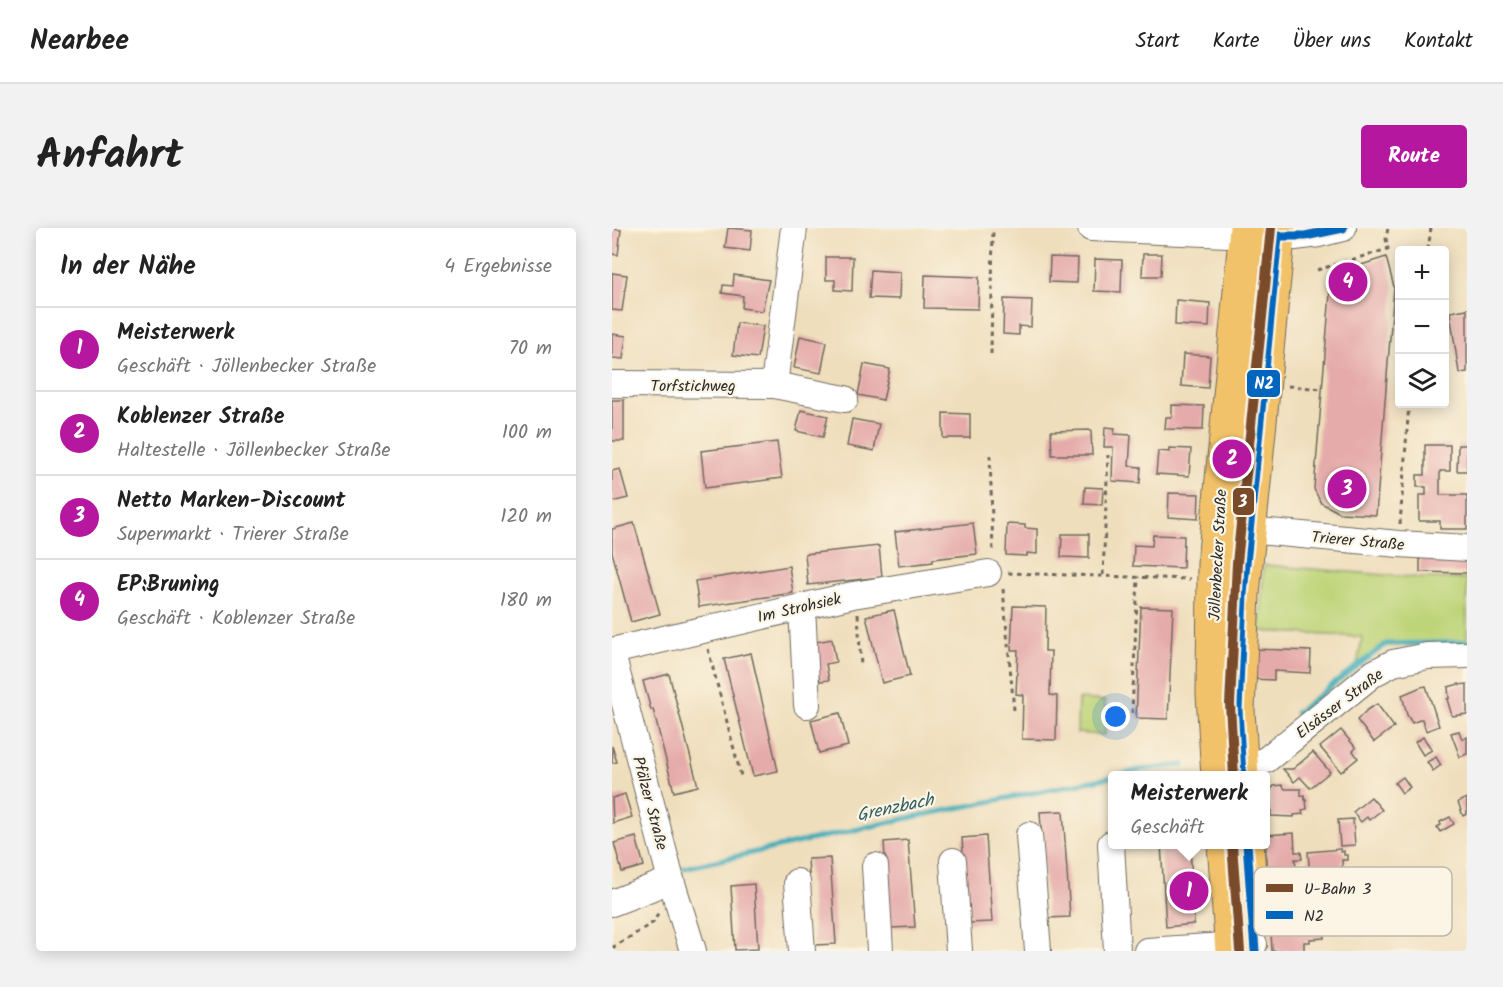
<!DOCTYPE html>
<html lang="de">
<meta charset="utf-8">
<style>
:root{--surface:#fff;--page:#f2f2f2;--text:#222;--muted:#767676;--line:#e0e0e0;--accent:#b5179e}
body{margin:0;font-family:Kalam,sans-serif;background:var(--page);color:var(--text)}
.controls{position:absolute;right:18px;top:18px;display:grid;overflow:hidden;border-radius:6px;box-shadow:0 3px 15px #0003}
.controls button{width:54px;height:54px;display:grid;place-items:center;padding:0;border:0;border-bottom:2px solid var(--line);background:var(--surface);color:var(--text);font:30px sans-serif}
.you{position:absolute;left:504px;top:489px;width:21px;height:21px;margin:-15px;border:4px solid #fff;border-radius:50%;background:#1a73e8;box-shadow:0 0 0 9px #1a73e833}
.badge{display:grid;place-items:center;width:39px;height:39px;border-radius:50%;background:var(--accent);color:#fff;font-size:20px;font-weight:700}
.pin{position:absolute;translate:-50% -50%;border:3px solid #fff;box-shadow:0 2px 6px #0006}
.popup{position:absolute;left:496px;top:543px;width:162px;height:78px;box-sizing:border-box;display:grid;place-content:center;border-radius:6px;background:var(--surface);filter:drop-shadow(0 2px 4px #0005);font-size:20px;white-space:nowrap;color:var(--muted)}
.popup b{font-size:22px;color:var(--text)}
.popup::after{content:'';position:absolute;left:50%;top:100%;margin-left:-12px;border:12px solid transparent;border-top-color:var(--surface)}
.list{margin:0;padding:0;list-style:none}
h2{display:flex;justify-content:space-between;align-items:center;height:78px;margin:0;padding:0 24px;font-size:26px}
h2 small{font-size:20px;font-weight:400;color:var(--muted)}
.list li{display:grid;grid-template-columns:39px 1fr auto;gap:18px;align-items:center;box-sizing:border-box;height:84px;padding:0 24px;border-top:2px solid var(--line)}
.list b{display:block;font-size:22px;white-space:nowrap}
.list p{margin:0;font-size:20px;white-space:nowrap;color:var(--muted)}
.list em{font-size:20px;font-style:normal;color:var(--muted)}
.icon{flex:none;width:33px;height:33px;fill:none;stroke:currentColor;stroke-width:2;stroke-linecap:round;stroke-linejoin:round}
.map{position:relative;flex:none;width:855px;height:723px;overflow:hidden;border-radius:6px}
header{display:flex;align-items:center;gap:36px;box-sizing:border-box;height:84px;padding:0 30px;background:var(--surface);border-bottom:2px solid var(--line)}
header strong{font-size:28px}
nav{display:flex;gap:33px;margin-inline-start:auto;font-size:21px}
.intro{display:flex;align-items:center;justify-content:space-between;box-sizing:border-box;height:144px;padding:0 36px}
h1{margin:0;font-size:42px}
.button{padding:15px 27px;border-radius:6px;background:var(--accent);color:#fff;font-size:21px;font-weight:700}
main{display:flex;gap:36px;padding:0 36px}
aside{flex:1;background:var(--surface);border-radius:6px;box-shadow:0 3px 15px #0003}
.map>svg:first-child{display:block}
</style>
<header>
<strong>Nearbee</strong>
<nav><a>Start</a><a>Karte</a><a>Über uns</a><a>Kontakt</a></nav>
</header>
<div class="intro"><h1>Anfahrt</h1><a class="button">Route</a></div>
<main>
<aside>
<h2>In der Nähe<small>4 Ergebnisse</small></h2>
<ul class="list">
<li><span class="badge">1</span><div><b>Meisterwerk</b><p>Geschäft · Jöllenbecker Straße</p></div><em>70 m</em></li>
<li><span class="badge">2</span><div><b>Koblenzer Straße</b><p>Haltestelle · Jöllenbecker Straße</p></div><em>100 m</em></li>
<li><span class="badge">3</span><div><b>Netto Marken-Discount</b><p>Supermarkt · Trierer Straße</p></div><em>120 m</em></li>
<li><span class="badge">4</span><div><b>EP:Bruning</b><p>Geschäft · Koblenzer Straße</p></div><em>180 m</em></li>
</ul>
</aside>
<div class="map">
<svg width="855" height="723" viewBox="0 0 855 723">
<rect width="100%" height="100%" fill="#fcf5e5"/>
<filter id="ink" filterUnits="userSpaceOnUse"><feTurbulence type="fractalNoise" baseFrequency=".0167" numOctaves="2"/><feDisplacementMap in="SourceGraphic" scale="12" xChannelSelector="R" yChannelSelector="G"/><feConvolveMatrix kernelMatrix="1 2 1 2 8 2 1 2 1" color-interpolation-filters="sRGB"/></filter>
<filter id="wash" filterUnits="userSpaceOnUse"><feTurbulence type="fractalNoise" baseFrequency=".008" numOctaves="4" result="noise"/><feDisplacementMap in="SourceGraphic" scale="24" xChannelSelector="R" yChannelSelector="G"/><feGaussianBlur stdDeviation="1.35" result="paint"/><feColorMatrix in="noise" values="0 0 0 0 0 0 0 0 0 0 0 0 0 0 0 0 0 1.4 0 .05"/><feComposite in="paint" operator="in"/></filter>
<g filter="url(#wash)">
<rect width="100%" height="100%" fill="#efdebc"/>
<!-- green -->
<g fill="#bed478" stroke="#748052" stroke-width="1.5">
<polygon points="652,337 810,350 855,351 855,417 774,418 745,439 750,409 647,403"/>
<polygon points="466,471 493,473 493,507 465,505"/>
</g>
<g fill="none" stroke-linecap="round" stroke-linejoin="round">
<!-- stream -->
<g stroke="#3cacb9" stroke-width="5">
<polyline points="684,485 774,416 855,414"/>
<polyline points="505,548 526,542 571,537"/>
<polyline points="72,640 301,589 500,549"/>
</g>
</g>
<g id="blocks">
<!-- building -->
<g fill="#e5abaa">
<polygon points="116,0 140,2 138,23 113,20"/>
<polygon points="0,1 9,2 6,27 0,26"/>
<polygon points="531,26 550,26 549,48 530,48"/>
<polygon points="214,29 241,29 240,63 223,62 223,52 214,52"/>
<polygon points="438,29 466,30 465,55 437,54"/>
<polygon points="774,29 782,59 764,287 728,285 709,275 702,261 718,65 720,56 731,43"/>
<polygon points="483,31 510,32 509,64 482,63"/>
<polygon points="259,42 288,44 287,71 257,70"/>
<polygon points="0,45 15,47 10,83 0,82"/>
<polygon points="122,47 157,52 150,83 130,80 131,68 110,65 111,57 121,58"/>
<polygon points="313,47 367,49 366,81 312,80"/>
<polygon points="392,71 420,72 419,99 407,98 407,107 391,106"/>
<polygon points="564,72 598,75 597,99 563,97"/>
<polygon points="855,81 855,144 847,145 838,84"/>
<polygon points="125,95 151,98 146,130 121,127"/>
<polygon points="0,106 14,108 11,131 0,130"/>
<polygon points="188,108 215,114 209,145 182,140"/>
<polygon points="571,126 598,128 596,160 569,158"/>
<polygon points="252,136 278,141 271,172 246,167"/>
<rect x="0" y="172" width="12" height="41"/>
<polygon points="560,177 592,178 591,202 553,201 554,189 560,189"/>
<polygon points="189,182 216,188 211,209 184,203"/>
<polygon points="331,185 358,186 358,210 331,210"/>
<polygon points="240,191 267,196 262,223 235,218"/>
<polygon points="493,199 503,200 502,206 519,207 517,238 529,239 528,255 500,253 501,219 492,219"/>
<polygon points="479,202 480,227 440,227 439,203"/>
<polygon points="165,214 170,250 93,260 89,223"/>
<polygon points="813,217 838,217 838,243 828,243 828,267 855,267 855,301 828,301 828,293 807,293 807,267 814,267 814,259 805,259 805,247 813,247"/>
<polygon points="846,217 855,217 855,243 845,243"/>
<polygon points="557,220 579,221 577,248 544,246 546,223 557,224"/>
<polygon points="8,241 16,270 0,274 0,243"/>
<polygon points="473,259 491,260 490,277 472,276"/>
<polygon points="557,265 587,266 586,291 556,289"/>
<polygon points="22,295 48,386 19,394 0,324 0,301"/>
<polygon points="361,295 365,326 321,331 321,334 287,338 283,304"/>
<polygon points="395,296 413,297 413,300 425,301 425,326 415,325 415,328 394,327"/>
<polygon points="450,306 477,306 477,330 449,329"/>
<polygon points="541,307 572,308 571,340 521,338 522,317 540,318"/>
<polygon points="267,318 270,349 196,357 193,326"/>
<polygon points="808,327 855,329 855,345 808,344"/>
<polygon points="177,338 181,365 87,379 83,353"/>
<polygon points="401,378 434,379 433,423 439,423 438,467 445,468 444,512 410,511 411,467 404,466 406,422 399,422"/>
<polygon points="529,379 561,380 556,491 524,490"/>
<polygon points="282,382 298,448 270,455 254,388"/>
<polygon points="220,411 224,434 214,436 217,452 208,453 198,415"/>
<polygon points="641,421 699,423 698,445 662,443 662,452 640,451"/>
<polygon points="139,425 166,543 141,548 112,431"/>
<polygon points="57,446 86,558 62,564 41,481 39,482 31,453"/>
<polygon points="847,456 847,457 855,456 855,486 840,488 835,471 837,471 836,459"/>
<polygon points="814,458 827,498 814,503 810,491 800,495 795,487 790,467 809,459"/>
<polygon points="765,476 782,499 762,514 745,492 755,482"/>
<polygon points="228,485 236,518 207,525 199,492"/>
<polygon points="729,502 744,520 741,523 746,530 729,544 708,519"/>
<polygon points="847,503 850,511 855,509 855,526 848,529 839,505"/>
<polygon points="811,509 820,522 811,527 803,514"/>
<polygon points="0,518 5,534 0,535"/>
<polygon points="701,524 718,544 698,560 688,549 682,554 671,541 681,541"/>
<polygon points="824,529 829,537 821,543 815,534"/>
<polygon points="791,549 798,559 790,565 783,555"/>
<polygon points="670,557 673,561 689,561 689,568 692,567 693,572 694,572 695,581 690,582 691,586 682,587 682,589 659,588 658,562 662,558"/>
<polygon points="13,566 20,589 1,595 0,570"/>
<polygon points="759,569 770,582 757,592 755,589 749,594 741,584"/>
<polygon points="855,570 855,586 851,588 846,574"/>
<polygon points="451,583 458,689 435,690 428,584"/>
<polygon points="838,589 842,596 828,604 825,599 829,597 828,594"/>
<polygon points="741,591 743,617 728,618 726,592"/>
<polygon points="682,605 683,624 689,624 690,631 683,631 684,640 654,643 654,607"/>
<polygon points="374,608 380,694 356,695 350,610"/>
<polygon points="24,609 32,638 10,644 2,615"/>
<polygon points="296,612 303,699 278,700 272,614"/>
<polygon points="549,616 578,616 582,696 554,699"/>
<polygon points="729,621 729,624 732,623 732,627 735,627 735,632 730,632 732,660 699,663 696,624"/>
<polygon points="218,630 224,716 202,717 196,631"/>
<polygon points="774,650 778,657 771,661 767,653"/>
<polygon points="142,656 146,721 123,722 119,658"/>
<polygon points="685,659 685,668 688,668 690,683 681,683 681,686 668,687 668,684 657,685 656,661"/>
<polygon points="756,679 757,687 746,688 745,680"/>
<polygon points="711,698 712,710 698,711 698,714 692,714 692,723 660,723 659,703"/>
</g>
</g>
</g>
<g filter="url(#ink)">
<use href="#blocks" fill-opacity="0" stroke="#706a5e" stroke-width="1.5"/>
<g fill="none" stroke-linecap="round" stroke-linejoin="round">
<defs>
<g id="minor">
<polyline points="479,0 683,9 707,6 731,0"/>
<polyline points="0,156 162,157 182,0"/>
<polyline points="162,157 233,171"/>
<polyline points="636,302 787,316 855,320"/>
<polyline points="190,379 195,477"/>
<polyline points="0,423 241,367 376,345"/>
<polyline points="0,426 59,652 81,723"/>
<polyline points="612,541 638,538 654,532 762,445 781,435 815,428 855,427"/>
<polyline points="417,607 426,723"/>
<polyline points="499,616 505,723"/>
<polyline points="341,633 347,723"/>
<polyline points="263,638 268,723"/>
<polyline points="185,654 190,723"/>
<polyline points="0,675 59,652"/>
<polyline points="535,723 642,716"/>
</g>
<g id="major">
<polyline points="606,548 601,466 602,335 634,0"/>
<polyline points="630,548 626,482 631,366 667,0"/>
<polyline points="612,616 620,723"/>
<polyline points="635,616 640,691"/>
</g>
</defs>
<!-- minor casing -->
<use href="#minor" stroke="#706a5e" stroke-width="28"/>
<!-- major casing -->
<use href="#major" stroke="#706a5e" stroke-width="35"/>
<!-- path -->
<g stroke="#706a5e" stroke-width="3" stroke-dasharray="4.5 4.5" stroke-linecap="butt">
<polyline points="816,22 819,0"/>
<polyline points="705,42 776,21 774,11 776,0"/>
<polyline points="379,126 381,0"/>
<polyline points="676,158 711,161"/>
<polyline points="378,227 381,324"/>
<polyline points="788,296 797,176"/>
<polyline points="396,345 578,351"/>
<polyline points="491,347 496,227"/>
<polyline points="391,361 402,482"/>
<polyline points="246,386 249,439"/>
<polyline points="96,421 129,548"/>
<polyline points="520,485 526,349"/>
<polyline points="0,720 42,694 47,683"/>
</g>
<!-- minor -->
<use href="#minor" stroke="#fff" stroke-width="26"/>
<!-- major -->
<use href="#major" stroke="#f2c26a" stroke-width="33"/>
<defs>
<g id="bus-1">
<polyline points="630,548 626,482 631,366 666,8 693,8 731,0"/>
<polyline points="635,616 643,723"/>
</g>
</defs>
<!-- bus-1 casing -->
<use href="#bus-1" stroke="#fcf5e5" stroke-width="14"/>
<!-- bus-1 -->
<use href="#bus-1" stroke="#0065bd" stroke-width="9"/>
<defs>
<g id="metro-1">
<polyline points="622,548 618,476 625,335 659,0"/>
<polyline points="620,616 628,723"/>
</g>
</defs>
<!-- metro-1 casing -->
<use href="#metro-1" stroke="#fcf5e5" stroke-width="15"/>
<!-- metro-1 -->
<use href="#metro-1" stroke="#7a4b2a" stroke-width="10"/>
</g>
</g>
<g text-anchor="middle" stroke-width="4.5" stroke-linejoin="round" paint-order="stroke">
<!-- street labels -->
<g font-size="16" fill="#2b2b2b" stroke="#fcf5e5">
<text x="81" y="163">Torfstichweg</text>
<text transform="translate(746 312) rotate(5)" y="6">Trierer Straße</text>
<text transform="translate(605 327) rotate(-87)" y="6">Jöllenbecker Straße</text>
<text transform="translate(187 379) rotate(-13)" y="6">Im Strohsiek</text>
<text transform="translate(727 475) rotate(-37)" y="6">Elsässer Straße</text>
<text transform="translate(39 575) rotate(75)" y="6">Pfälzer Straße</text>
</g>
<!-- water labels -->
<g font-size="18" font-style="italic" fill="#325f64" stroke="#fcf5e5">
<text transform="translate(283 579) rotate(-12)" y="6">Grenzbach</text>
</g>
</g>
<!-- legend -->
<rect x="642" y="639" width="198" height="69" rx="9" fill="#fcf5e5" stroke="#bdb8ad" stroke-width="1.5"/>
<rect x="654" y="656" width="27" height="8" fill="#7a4b2a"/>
<rect x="654" y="683" width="27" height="8" fill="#0065bd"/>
<g font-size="16" fill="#2b2b2b">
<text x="692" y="666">U-Bahn 3</text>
<text x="692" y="693">N2</text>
</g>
<g stroke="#fcf5e5" stroke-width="2">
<rect x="634" y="141" width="35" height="29" rx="6" fill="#0065bd"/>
<rect x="620" y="259" width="23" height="29" rx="6" fill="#7a4b2a"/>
</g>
<g font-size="16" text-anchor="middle" font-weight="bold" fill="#fff">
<text x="652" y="161">N2</text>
<text x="631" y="279">3</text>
</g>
</svg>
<div class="controls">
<button>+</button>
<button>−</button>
<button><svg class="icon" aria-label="layers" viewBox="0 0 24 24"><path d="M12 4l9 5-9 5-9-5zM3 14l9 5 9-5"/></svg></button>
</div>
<div class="you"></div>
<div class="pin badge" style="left:577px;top:663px">1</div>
<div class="popup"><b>Meisterwerk</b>Geschäft</div>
<div class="pin badge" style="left:620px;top:231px">2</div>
<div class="pin badge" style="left:735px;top:261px">3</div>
<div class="pin badge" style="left:736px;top:54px">4</div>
</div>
</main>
